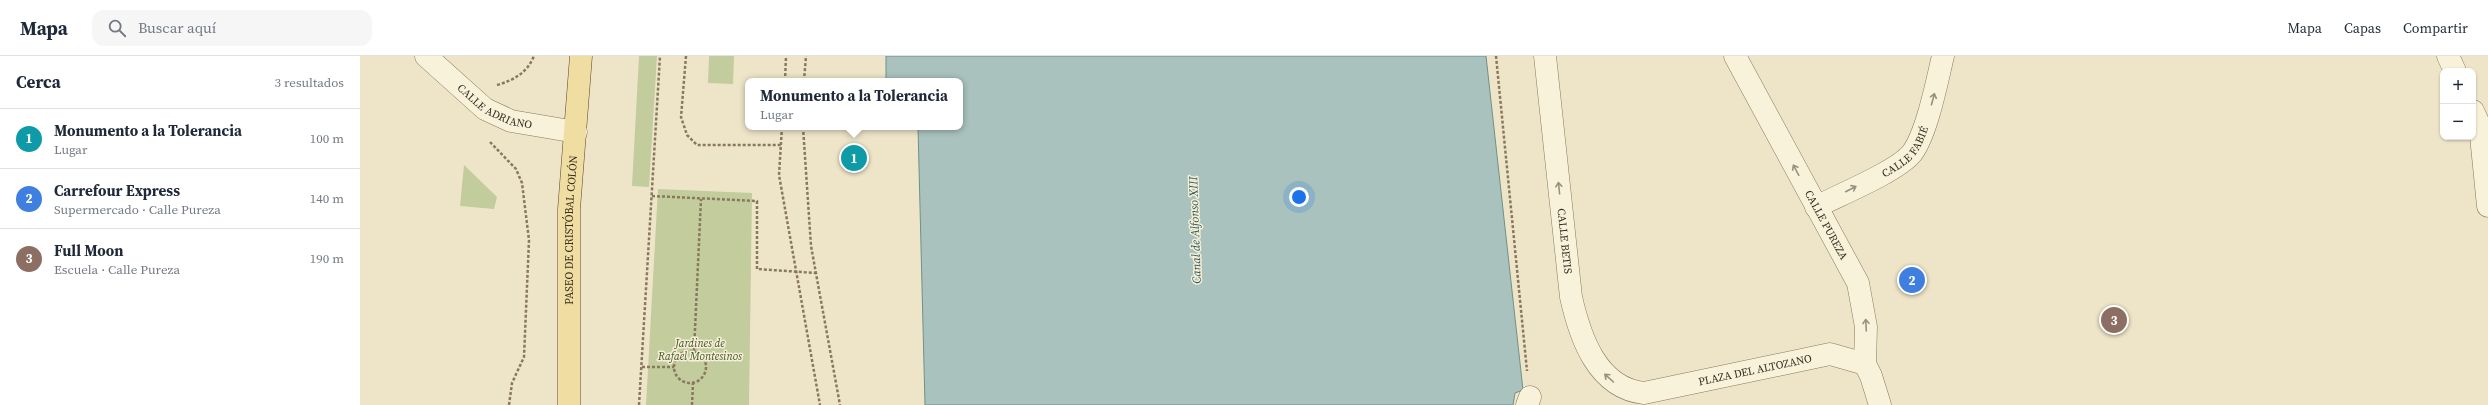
<!DOCTYPE html>
<html lang="es">
<meta charset="utf-8">
<style>
:root{--surface:#fff;--page:#f6f6f7;--text:#1f2937;--muted:#747a83;--line:#e0e1e3;--accent:#97362f}
body{margin:0;font-family:"Source Serif 4",serif;background:var(--page);color:var(--text)}
.controls{position:absolute;right:12px;top:12px;display:grid;overflow:hidden;border-radius:8px;box-shadow:0 1px 3px #0004}
.controls button{width:36px;height:36px;display:grid;place-items:center;padding:0;border:0;border-bottom:1px solid var(--line);background:var(--surface);color:var(--text);font:20px sans-serif}
.you{position:absolute;left:939px;top:141px;width:14px;height:14px;margin:-10px;border:3px solid #fff;border-radius:50%;background:#1a73e8;box-shadow:0 0 0 6px #1a73e833}
.badge{display:grid;place-items:center;width:26px;height:26px;border-radius:50%;background:var(--accent);color:#fff;font-size:13px;font-weight:700}
.pin{position:absolute;translate:-50% -50%;border:2px solid #fff;box-shadow:0 1px 4px #0006}
.popup{position:absolute;left:385px;top:22px;width:218px;height:52px;box-sizing:border-box;display:grid;place-content:center;border-radius:8px;background:var(--surface);filter:drop-shadow(0 1px 3px #0005);font-size:13px;white-space:nowrap;color:var(--muted)}
.popup b{font-size:15px;color:var(--text)}
.popup::after{content:'';position:absolute;left:50%;top:100%;margin-left:-8px;border:8px solid transparent;border-top-color:var(--surface)}
.list{margin:0;padding:0;list-style:none}
h2{display:flex;justify-content:space-between;align-items:center;height:52px;margin:0;padding:0 16px;font-size:17px}
h2 small{font-size:13px;font-weight:400;color:var(--muted)}
.list li{display:grid;grid-template-columns:26px 1fr auto;gap:12px;align-items:center;box-sizing:border-box;height:60px;padding:0 16px;border-top:1px solid var(--line)}
.list b{display:block;font-size:15px;white-space:nowrap}
.list p{margin:0;font-size:13px;white-space:nowrap;color:var(--muted)}
.list em{font-size:13px;font-style:normal;color:var(--muted)}
.icon{flex:none;width:22px;height:22px;fill:none;stroke:currentColor;stroke-width:2;stroke-linecap:round;stroke-linejoin:round}
.map{position:relative;flex:none;width:2128px;height:349px;overflow:hidden}
header{display:flex;align-items:center;gap:24px;box-sizing:border-box;height:56px;padding:0 20px;background:var(--surface);border-bottom:1px solid var(--line)}
header strong{font-size:19px}
nav{display:flex;gap:22px;margin-inline-start:auto;font-size:14px}
.search{width:280px;height:36px;background:var(--page);display:flex;align-items:center;gap:10px;box-sizing:border-box;padding:0 14px;border-radius:12px;color:var(--muted);font-size:15px}
main{display:flex}
aside{flex:1;background:var(--surface)}
.map>svg:first-child{display:block}
</style>
<header>
<strong>Mapa</strong>
<div class="search"><svg class="icon" aria-label="search" viewBox="0 0 24 24"><circle cx="10" cy="10" r="6"/><path d="M15 15l6 6"/></svg>Buscar aquí</div>
<nav><a>Mapa</a><a>Capas</a><a>Compartir</a></nav>
</header>
<main>
<aside>
<h2>Cerca<small>3 resultados</small></h2>
<ul class="list">
<li><span class="badge" style="background:#0f9aa8">1</span><div><b>Monumento a la Tolerancia</b><p>Lugar</p></div><em>100 m</em></li>
<li><span class="badge" style="background:#3f7fe0">2</span><div><b>Carrefour Express</b><p>Supermercado · Calle Pureza</p></div><em>140 m</em></li>
<li><span class="badge" style="background:#8d6e63">3</span><div><b>Full Moon</b><p>Escuela · Calle Pureza</p></div><em>190 m</em></li>
</ul>
</aside>
<div class="map">
<svg width="2128" height="349" viewBox="0 0 2128 349">
<rect width="100%" height="100%" fill="#eee5c8"/>
<!-- green -->
<g fill="#c2cc9c">
<polygon points="279,0 297,0 289,131 272,130"/>
<polygon points="349,0 374,0 373,28 348,27"/>
<polygon points="104,109 137,141 134,153 100,150"/>
<polygon points="298,133 392,137 389,349 286,349"/>
</g>
<!-- water -->
<polygon fill="#a9c2bd" stroke="#6f908b" points="526,0 1126,0 1163,334 1155,337 1153,349 565,349 558,71 600,71 600,25 526,25"/>
<g fill="none" stroke-linecap="round" stroke-linejoin="round">
<defs>
<polyline id="pedestrian" points="1167,349 1170,341"/>
<g id="minor">
<path id="s1" d="M66 0 125 53 151 65 216 76"/>
<path id="s2" d="M1185 0 1211 241C1220 281 1237 332 1284 337L1470 298 1505 308"/>
<path id="s3" d="M1375 0 1498 227 1506 271 1505 308 1511 320 1520 349"/>
<polyline points="2088,0 2095,15"/>
<polyline points="2113,55 2120,70 2128,150"/>
<path id="s4" d="M1456 151C1479 139 1538 115 1552 97 1567 77 1577 25 1583 0"/>
</g>
<g id="primary">
<path id="s5" d="M209 349V153L221 0"/>
</g>
</defs>
<!-- pedestrian casing -->
<use href="#pedestrian" stroke="#89785d" stroke-width="23"/>
<!-- minor casing -->
<use href="#minor" stroke="#89785d" stroke-width="23"/>
<!-- primary casing -->
<use href="#primary" stroke="#584631" stroke-width="23"/>
<!-- path -->
<g stroke="#89785d" stroke-width="2.5" stroke-dasharray="3 2" stroke-linecap="butt">
<polyline points="326,0 321,61 327,79 337,89 421,89"/>
<polyline points="1136,0 1167,315"/>
<polyline points="425,25 426,0"/>
<polyline points="444,25 446,0"/>
<path d="M137 29C154 24 167 17 174 0"/>
<polyline points="422,71 419,119 460,349"/>
<polyline points="443,71 451,190 480,349"/>
<polyline points="130,86 156,113 162,127 169,184 164,301 152,327 149,349"/>
<polyline points="292,140 397,145 397,213 456,217"/>
<circle cx="330" cy="311" r="16"/>
<polyline points="334,295 341,143"/>
<polyline points="282,311 314,311"/>
<polyline points="279,349 300,0"/>
<polyline points="332,349 333,327"/>
</g>
<!-- pedestrian -->
<use href="#pedestrian" stroke="#f8f2db" stroke-width="22"/>
<!-- minor -->
<use href="#minor" stroke="#f8f2db" stroke-width="22"/>
<!-- primary -->
<use href="#primary" stroke="#efdda2" stroke-width="22"/>
</g>
<!-- one-way arrows -->
<defs><path id="oneway-shaft" d="M-6 0H5M1.5-3L5.5 0L1.5 3" fill="none" stroke-width="1.6" stroke-linecap="round" stroke-linejoin="round"/></defs>
<g stroke="#99907e">
<use href="#oneway-shaft" transform="translate(1573 43) rotate(-75)"/>
<use href="#oneway-shaft" transform="translate(1436 114) rotate(-118)"/>
<use href="#oneway-shaft" transform="translate(1199 132) rotate(-96)"/>
<use href="#oneway-shaft" transform="translate(1491 133) rotate(-27)"/>
<use href="#oneway-shaft" transform="translate(1506 269) rotate(-93)"/>
<use href="#oneway-shaft" transform="translate(1249 322) rotate(-138)"/>
</g>
<g text-anchor="middle" stroke-width="3" stroke-linejoin="round" paint-order="stroke">
<!-- street labels -->
<g font-size="11" fill="#3a2f20" stroke="#f5efd8">
<text dy="4" stroke="none"><textPath href="#s1" startOffset="87">CALLE ADRIANO</textPath></text>
<text dy="4" stroke="none"><textPath href="#s4" startOffset="107">CALLE FABIÉ</textPath></text>
<text dy="4" stroke="none"><textPath href="#s3" startOffset="192">CALLE PUREZA</textPath></text>
<text dy="4" stroke="none"><textPath href="#s5" startOffset="175">PASEO DE CRISTÓBAL COLÓN</textPath></text>
<text dy="4" stroke="none"><textPath href="#s2" startOffset="186">CALLE BETIS</textPath></text>
<text dy="4" stroke="none"><textPath href="#s2" startOffset="485">PLAZA DEL ALTOZANO</textPath></text>
</g>
<!-- park labels -->
<g font-size="11" font-style="italic" fill="#475628" stroke="#f5efd8">
<text x="340" y="291">Jardines de<tspan x="340" dy="13">Rafael Montesinos</tspan></text>
</g>
<!-- water labels -->
<g font-size="12" font-style="italic" fill="#305959" stroke="#f5efd8">
<text transform="translate(835 174) rotate(-92)" y="4">Canal de Alfonso XIII</text>
</g>
</g>
</svg>
<div class="controls">
<button>+</button>
<button>−</button>
</div>
<div class="you"></div>
<div class="pin badge" style="left:494px;top:102px;background:#0f9aa8">1</div>
<div class="popup"><b>Monumento a la Tolerancia</b>Lugar</div>
<div class="pin badge" style="left:1552px;top:224px;background:#3f7fe0">2</div>
<div class="pin badge" style="left:1754px;top:264px;background:#8d6e63">3</div>
</div>
</main>
